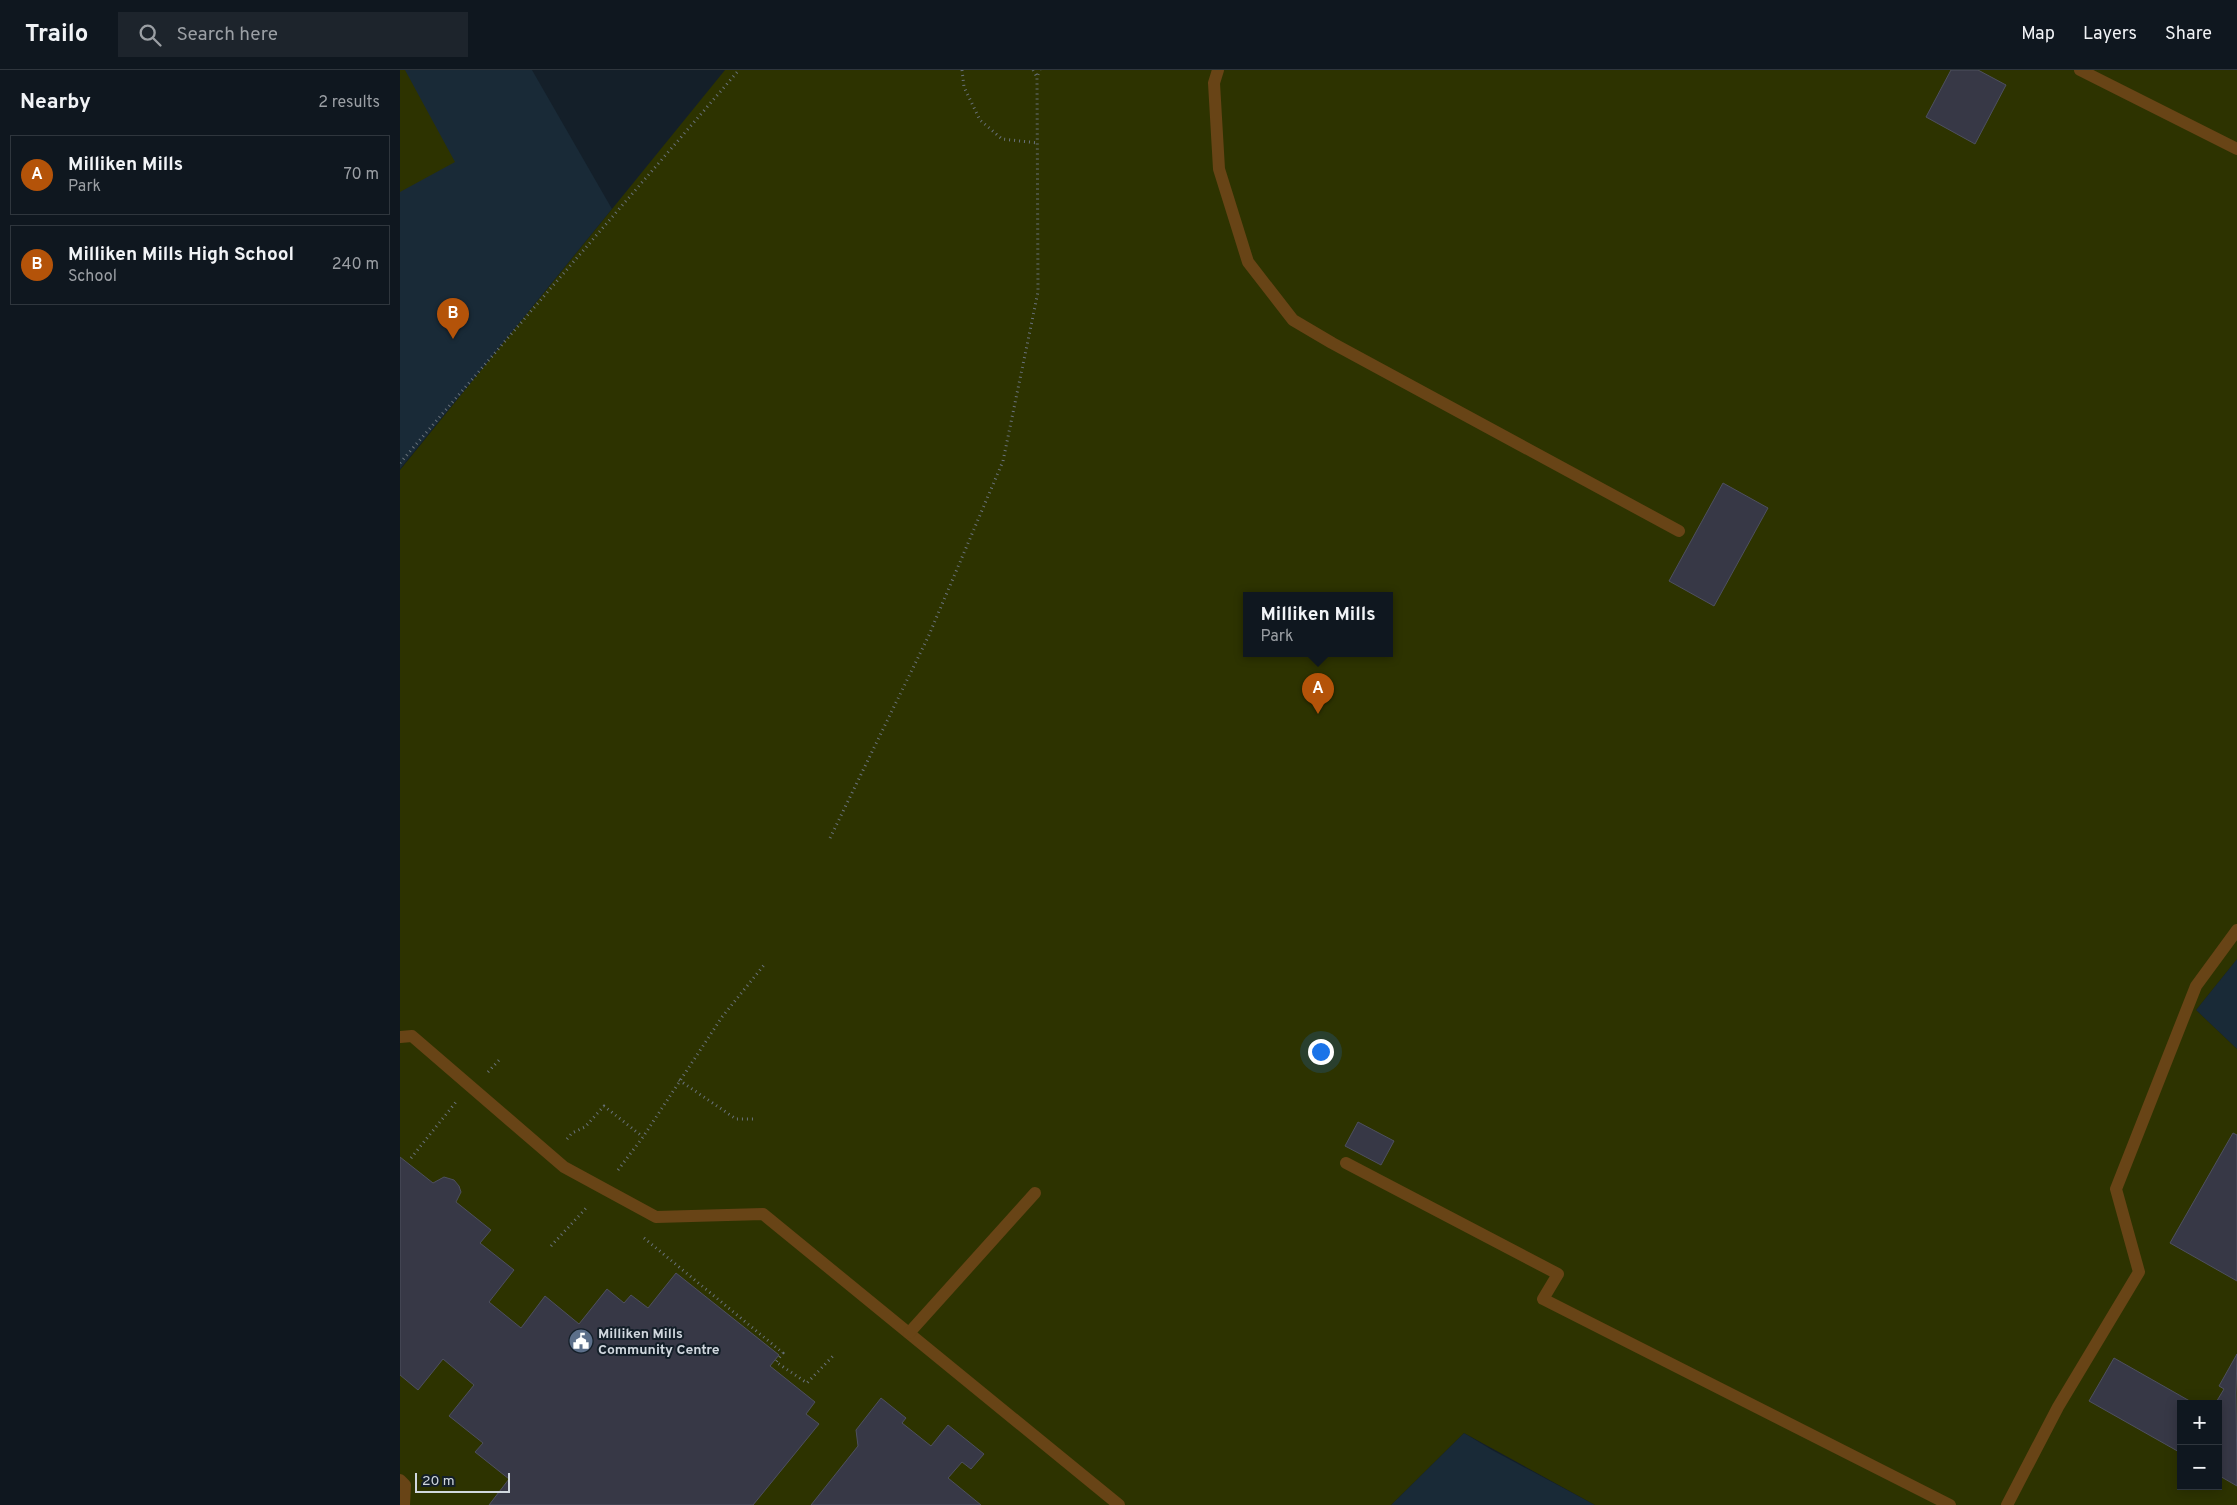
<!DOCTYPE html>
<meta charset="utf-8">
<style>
:root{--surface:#0f171f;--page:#1d242c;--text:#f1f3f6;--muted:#9b9fa4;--line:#2f363d;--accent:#b45309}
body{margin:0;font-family:Overpass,sans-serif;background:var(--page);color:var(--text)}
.controls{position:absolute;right:15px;bottom:15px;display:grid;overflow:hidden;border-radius:0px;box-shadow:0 2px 12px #0003}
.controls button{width:45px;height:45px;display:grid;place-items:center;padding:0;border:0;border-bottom:1px solid var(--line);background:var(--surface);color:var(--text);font:25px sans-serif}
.scale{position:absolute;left:15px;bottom:12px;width:95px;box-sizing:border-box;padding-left:5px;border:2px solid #d0d7de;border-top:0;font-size:14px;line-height:18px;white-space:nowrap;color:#d0d7de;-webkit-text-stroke:4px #141f29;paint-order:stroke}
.you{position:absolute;left:920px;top:981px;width:18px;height:18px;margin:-12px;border:4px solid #fff;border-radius:50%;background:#1a73e8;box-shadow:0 0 0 8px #1a73e833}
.badge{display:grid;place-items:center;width:32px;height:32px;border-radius:50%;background:var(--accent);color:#fff;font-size:16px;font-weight:700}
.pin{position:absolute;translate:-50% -41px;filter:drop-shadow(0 1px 2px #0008)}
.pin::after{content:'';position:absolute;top:26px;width:18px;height:15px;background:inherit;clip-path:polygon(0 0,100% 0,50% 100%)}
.popup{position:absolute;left:843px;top:522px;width:150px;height:65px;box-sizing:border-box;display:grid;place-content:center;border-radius:0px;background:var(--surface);filter:drop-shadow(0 1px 4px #0005);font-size:16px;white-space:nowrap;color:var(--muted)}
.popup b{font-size:19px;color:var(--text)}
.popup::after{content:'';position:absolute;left:50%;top:100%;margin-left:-10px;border:10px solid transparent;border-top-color:var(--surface)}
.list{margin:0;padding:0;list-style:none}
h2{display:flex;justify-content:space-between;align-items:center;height:65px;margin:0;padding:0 20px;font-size:21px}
h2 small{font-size:16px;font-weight:400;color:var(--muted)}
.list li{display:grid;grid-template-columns:32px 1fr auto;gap:15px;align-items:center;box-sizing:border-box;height:80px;margin:0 10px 10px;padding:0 10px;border:1px solid var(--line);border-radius:0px}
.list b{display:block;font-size:19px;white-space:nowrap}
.list p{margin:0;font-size:16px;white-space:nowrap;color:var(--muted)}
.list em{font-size:16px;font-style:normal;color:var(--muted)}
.icon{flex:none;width:28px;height:28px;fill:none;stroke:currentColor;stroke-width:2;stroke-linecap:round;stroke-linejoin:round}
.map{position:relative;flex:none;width:1837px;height:1435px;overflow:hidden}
header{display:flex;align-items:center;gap:30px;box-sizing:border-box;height:70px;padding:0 25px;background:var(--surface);border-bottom:1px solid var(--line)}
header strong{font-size:24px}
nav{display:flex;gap:28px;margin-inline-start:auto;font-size:18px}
.search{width:350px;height:45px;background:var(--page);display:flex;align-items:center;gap:12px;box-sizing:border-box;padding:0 18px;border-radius:0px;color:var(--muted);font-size:19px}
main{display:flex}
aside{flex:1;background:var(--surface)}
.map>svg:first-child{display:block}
</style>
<header>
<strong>Trailo</strong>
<div class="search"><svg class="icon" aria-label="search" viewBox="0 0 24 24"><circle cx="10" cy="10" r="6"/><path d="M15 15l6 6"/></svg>Search here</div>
<nav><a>Map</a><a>Layers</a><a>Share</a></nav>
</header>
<main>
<aside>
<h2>Nearby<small>2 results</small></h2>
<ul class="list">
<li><span class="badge">A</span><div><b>Milliken Mills</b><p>Park</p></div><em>70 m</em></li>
<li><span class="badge">B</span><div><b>Milliken Mills High School</b><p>School</p></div><em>240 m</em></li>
</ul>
</aside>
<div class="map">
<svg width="1837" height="1435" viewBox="0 0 1837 1435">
<rect width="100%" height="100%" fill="#141f29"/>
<!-- built -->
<g fill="#192a37">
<polygon points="0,0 132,0 212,139 0,399"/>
<polygon points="1837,889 1837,979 1796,940"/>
<polygon points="1064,1363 1092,1380 1195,1435 991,1435"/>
</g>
<!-- green -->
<g fill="#2d3300" fill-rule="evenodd">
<polygon points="0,0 5,0 55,92 0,122"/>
<path d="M325 0H1837V889L1796 940 1837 979V1435H1195L1064 1363 991 1435H0V400ZM847 525H989V583H847ZM1781 1334H1818V1416H1781Z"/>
</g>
<!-- building -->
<g fill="#373846" stroke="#4e505f">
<polygon points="1551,0 1578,0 1606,15 1575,74 1526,47"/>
<polygon points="1323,413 1368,438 1314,536 1269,511"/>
<polygon points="958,1052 994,1071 981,1095 945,1076"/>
<polygon points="1833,1063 1837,1065 1837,1211 1770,1173"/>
<polygon points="0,1087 33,1113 44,1107 54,1110 59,1116 61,1122 56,1132 91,1160 80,1173 114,1200 89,1232 121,1258 145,1226 179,1254 207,1219 224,1233 231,1225 248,1238 276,1203 379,1285 370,1296 415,1332 406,1344 419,1354 353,1435 89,1435 109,1409 75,1382 83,1373 49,1346 74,1315 43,1289 18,1320 0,1305"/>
<polygon points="1837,1284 1836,1323 1837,1416 1818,1405 1818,1334 1815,1334 1824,1319 1819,1316"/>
<polygon points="1714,1288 1795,1334 1781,1334 1781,1383 1689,1331"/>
<polygon points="481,1328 506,1348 502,1353 531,1376 548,1355 584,1384 571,1399 562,1392 548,1408 581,1435 411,1435 458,1376 456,1360"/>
</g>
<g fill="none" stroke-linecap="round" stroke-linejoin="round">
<!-- path -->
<g stroke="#69727b" stroke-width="3" stroke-dasharray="1 4" stroke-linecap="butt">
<polyline points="562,0 564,17 580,50 602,69 638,73"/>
<polyline points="633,0 637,7"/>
<polyline points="0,393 339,0"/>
<polyline points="430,768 529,565 603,391 638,222 637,7 640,0"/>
<polyline points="88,1002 101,988"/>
<polyline points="279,1010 336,1049 353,1049"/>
<polyline points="167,1069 172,1063 185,1057 204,1036 243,1067"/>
<polyline points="11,1088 56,1032"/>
<polyline points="218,1100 243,1067 322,947 364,895"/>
<polyline points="244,1168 383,1283 376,1292 407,1313 433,1286"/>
<polyline points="151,1176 188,1136"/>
</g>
<!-- service -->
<g stroke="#684416" stroke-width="12">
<polyline points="818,0 814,13 819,99 848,192 893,250 932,273 1279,461"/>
<polyline points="1680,0 1837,79"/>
<polyline points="0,967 12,966 164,1097 256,1147 363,1144 719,1435"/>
<polyline points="946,1093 1158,1204 1143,1229 1550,1435"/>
<polyline points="509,1263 635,1123"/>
<polyline points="0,1410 5,1415 4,1435"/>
<polyline points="1607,1435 1658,1337 1739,1202 1716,1119 1796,916 1837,860"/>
</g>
</g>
<!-- icons -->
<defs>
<symbol id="civic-disc" viewBox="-11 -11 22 22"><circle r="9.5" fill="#5c6f8a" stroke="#141f29"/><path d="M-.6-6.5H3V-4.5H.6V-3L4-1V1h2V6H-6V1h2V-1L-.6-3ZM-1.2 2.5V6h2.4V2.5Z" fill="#fff"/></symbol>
</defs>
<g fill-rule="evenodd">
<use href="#civic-disc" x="167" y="1257" width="28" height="28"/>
</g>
<g text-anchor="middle" stroke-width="4" stroke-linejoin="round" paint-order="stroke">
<!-- poi labels -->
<g font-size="14" font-weight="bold" fill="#d0d7de" stroke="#141f29" text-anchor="start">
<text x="198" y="1268">Milliken Mills<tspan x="198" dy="16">Community Centre</tspan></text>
</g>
</g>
</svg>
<div class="controls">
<button>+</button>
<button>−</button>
</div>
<div class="scale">20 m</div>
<div class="you"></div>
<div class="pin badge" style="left:918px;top:644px">A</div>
<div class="popup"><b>Milliken Mills</b>Park</div>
<div class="pin badge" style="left:53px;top:269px">B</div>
</div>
</main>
